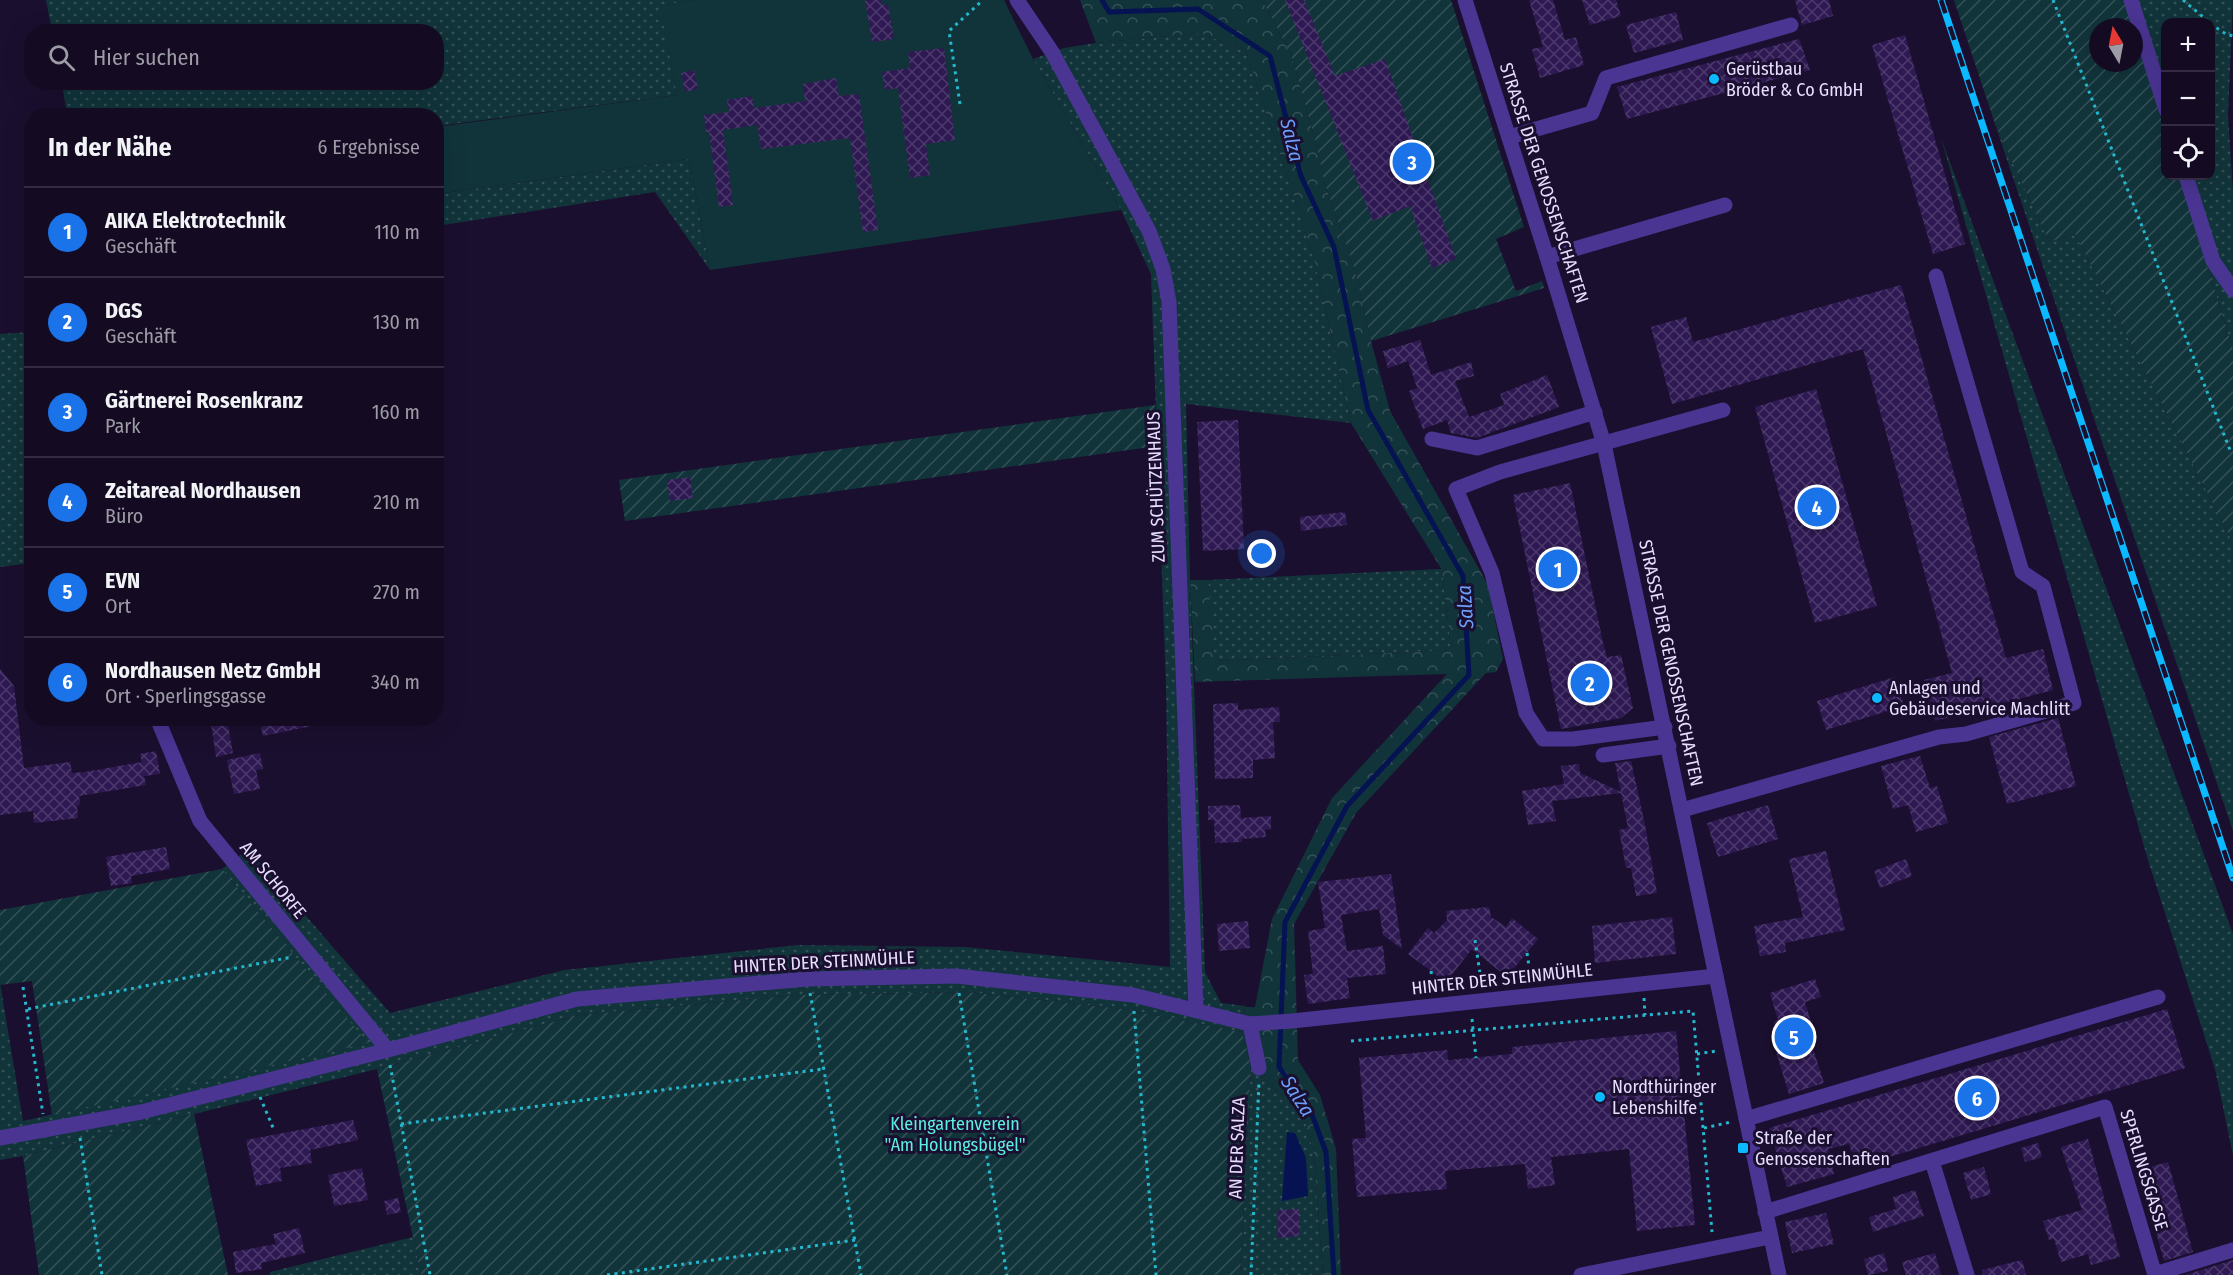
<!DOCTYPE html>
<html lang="de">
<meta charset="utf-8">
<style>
:root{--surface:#140b23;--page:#1d142b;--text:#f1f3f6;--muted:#9d9ba6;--line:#332b41;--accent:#1a73e8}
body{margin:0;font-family:"Fira Sans Condensed",sans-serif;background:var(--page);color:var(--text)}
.controls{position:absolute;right:18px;top:18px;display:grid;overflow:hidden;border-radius:12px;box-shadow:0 6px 24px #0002}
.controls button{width:54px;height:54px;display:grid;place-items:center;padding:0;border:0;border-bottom:2px solid var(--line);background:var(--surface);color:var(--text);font:30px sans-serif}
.compass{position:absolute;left:2089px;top:18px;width:54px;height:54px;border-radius:50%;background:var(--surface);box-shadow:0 6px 24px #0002;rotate:350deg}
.you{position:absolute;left:1262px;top:554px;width:21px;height:21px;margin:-15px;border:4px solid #fff;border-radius:50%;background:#1a73e8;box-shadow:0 0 0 9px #1a73e833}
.badge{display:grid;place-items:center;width:39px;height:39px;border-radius:50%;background:var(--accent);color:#fff;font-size:20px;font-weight:700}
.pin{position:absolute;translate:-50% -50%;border:3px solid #fff;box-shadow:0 2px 6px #0006}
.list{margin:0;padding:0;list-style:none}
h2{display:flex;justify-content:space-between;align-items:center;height:78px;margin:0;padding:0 24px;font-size:26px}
h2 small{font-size:20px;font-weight:400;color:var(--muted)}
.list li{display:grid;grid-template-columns:39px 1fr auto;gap:18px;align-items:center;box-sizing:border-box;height:90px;padding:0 24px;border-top:2px solid var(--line)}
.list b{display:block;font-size:22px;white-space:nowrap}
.list p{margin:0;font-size:20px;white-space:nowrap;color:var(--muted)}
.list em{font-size:20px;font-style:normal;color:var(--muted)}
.icon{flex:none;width:33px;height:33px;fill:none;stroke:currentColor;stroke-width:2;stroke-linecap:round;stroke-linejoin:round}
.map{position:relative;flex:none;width:2233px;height:1275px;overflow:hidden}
.search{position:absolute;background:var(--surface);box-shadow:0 6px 24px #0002;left:24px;top:24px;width:420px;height:66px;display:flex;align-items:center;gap:15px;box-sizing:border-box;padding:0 21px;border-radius:24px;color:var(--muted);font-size:22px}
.panel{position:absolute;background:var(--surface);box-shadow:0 6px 24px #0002;left:24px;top:108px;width:420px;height:618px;border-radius:24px}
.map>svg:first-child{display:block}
</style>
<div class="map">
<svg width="2233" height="1275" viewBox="0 0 2233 1275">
<defs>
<pattern id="grass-dots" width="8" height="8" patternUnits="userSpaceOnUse" patternTransform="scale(1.5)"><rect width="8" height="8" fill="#11343a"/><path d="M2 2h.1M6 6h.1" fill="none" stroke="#345158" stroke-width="1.8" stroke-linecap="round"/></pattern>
<pattern id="forest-crowns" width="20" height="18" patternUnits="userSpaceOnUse" patternTransform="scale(1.5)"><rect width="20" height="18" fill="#11343a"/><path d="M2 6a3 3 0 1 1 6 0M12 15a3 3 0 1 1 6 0" fill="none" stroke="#345158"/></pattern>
<pattern id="garden-furrows" width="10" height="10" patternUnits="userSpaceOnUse" patternTransform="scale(1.5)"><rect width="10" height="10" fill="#11343a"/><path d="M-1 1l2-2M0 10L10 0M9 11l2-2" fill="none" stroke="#345158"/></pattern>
<pattern id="building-cross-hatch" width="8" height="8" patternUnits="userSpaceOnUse" patternTransform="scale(1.5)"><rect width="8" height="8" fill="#2f1953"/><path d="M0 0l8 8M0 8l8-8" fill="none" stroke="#4d3a6d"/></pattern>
</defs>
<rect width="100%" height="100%" fill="#1b0f2f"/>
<!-- grass -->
<g fill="url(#grass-dots)">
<polygon points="46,0 694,0 661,6 677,95 437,126 436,116 67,115 62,83 436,82 436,32 52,31"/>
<polygon points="2124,0 2233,0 2228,115 2233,191 2233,349 2179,176 2210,176 2210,22 2166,22 2165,132"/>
<polygon points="1200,33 1246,51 1313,255 1351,423 1186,404 1190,580 1205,972 1221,1003 1245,1006 1242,1032 1123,1009 968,992 798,995 579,1015 377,1069 23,1156 0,1160 0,983 23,1121 367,1043 222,869 248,849 390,1013 565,970 798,945 965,947 1170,967 1166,686 1151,274 1121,210 1033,59 1064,48 1096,43"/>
<polygon points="1995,124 2049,242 2075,234 2233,543 2233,831"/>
<polygon points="1941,138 2233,934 2233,1155 2215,1069 2148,860"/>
<polygon points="689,159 710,270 655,192 437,226 437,194"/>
<polygon points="31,332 31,563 0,567 0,334"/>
<polygon points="1442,569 1451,650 1214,661 1208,580"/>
<polygon points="1251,1067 1303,1114 1314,1154 1323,1275 1240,1275"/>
<polygon points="413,1237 421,1275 270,1275 270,1272"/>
</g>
<!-- forest -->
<polygon fill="url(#forest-crowns)" points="1080,0 1262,0 1291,54 1316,143 1324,181 1355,271 1371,341 1390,411 1488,585 1503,659 1496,672 1486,673 1356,813 1294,924 1298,1060 1320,1095 1336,1149 1341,1275 1323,1275 1314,1154 1303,1114 1251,1067 1242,1032 1245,1007 1255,1007 1272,919 1332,798 1447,674 1195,682 1190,580 1208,580 1215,661 1451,650 1442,570 1351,423 1313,255 1246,51 1200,33 1096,43"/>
<!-- park -->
<polygon fill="#11343a" points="694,0 1004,0 1033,59 1121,210 710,270 689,159 437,194 436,127 677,95 660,6"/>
<!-- garden -->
<g fill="url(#garden-furrows)">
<polygon points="1262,0 1451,0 1524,227 1496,239 1516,291 1542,281 1544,288 1371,341 1355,271 1324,181 1316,143 1291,54"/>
<polygon points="1954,0 2124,0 2133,27 2098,27 2098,63 2134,63 2134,31 2165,132 2166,176 2179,176 2233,349 2233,543 2075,234 2049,242 1995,124"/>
<polygon points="1155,405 1157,446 625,521 619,480"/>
<polygon points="222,869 368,1043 52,1115 32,981 0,985 0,910"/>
<polygon points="968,992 1123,1009 1242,1032 1251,1067 1240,1275 421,1275 377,1069 579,1015 798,995"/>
<polygon points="194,1114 228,1275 39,1275 23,1156"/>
</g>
<!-- water -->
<polygon fill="#051353" points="1287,1132 1295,1133 1306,1158 1308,1196 1282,1201"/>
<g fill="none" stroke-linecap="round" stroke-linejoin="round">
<!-- stream -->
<polyline stroke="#051353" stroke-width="5" points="1102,0 1109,12 1198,9 1270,56 1301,176 1334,247 1368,410 1463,576 1469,675 1347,806 1285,922 1279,1067 1311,1112 1326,1152 1334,1275"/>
</g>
<!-- building -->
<g fill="url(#building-cross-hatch)">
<polygon points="865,0 881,0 882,5 888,4 894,39 872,42"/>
<polygon points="1285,0 1304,0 1335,76 1385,59 1456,259 1432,268 1410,206 1373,221"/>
<polygon points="1529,0 1553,0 1565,40 1576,37 1584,65 1540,78 1532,49 1543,47"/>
<polygon points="1582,0 1616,0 1621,16 1590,25"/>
<polygon points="1795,0 1829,0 1833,16 1802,25"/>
<polygon points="1676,12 1683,40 1634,53 1626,25"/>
<polygon points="1905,35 1965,244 1933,254 1872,45"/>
<polygon points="1799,39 1810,70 1627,119 1617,87"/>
<polygon points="944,48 955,140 926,144 930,175 910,178 898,88 885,90 882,72 910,68 908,52"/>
<polygon points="694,70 698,89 685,92 681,73"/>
<polygon points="836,78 839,96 859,94 878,230 863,232 850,138 761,149 757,125 723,130 733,205 719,207 709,132 706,132 704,115 729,112 727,100 752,96 754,108 805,101 803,84"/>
<polygon points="1901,285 2006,658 2043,649 2053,690 1935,721 1924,680 1952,673 1863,349 1672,404 1651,327 1686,317 1693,342"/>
<polygon points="1420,340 1431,375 1471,362 1474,376 1455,381 1469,417 1504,405 1500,394 1547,375 1559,407 1477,438 1451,433 1447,420 1423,429 1409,391 1417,388 1408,361 1388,368 1383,351"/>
<polygon points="1816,389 1877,606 1815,623 1755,407"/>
<polygon points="1238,420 1244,549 1203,551 1197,422"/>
<polygon points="690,477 693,498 670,501 667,480"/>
<polygon points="1570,483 1603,643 1607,657 1621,655 1633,708 1621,718 1561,729 1513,495"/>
<polygon points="1345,512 1347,525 1301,531 1300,517"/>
<polygon points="0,669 14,686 24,768 70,762 72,773 85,772 142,762 140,754 156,751 160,774 144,776 146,785 79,796 80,805 77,806 78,818 34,823 33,811 0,815"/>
<polygon points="1895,677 1904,706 1826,730 1817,701"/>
<polygon points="1238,703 1238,710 1279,707 1280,722 1273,722 1275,758 1253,760 1253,778 1215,779 1213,704"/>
<polygon points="273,718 316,718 317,725 263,736 260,721"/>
<polygon points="2058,718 2076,786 2007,804 1989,737"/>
<polygon points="227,720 233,753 216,757 211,723"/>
<polygon points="260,753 263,769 256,770 260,789 234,794 227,760"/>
<polygon points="1920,756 1930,788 1937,786 1948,823 1916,832 1908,805 1893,809 1881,766"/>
<polygon points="1631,761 1645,825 1657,893 1636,896 1631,868 1626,868 1619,830 1628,828 1621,793 1552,801 1556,821 1528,825 1522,791 1564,784 1561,766 1579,764 1580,773 1621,792 1615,763"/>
<polygon points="1240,805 1241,818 1271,816 1271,829 1265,830 1266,837 1242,839 1242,842 1215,843 1214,820 1208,820 1208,806"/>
<polygon points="1768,805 1778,839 1718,857 1707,823"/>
<polygon points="166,847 170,869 131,876 132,883 111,886 106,857"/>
<polygon points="1826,851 1845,930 1785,943 1786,952 1760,956 1754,926 1803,917 1789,859"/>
<polygon points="1906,859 1912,876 1880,888 1874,871"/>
<polygon points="1391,874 1402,949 1383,935 1379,909 1341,915 1347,951 1383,946 1386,974 1347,978 1350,998 1308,1004 1304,975 1313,974 1308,931 1325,928 1318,882"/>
<polygon points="1489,907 1491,917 1506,927 1512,918 1538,939 1507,977 1472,949 1446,982 1408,954 1428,928 1434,933 1447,920 1446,911"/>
<polygon points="1672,917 1676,954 1595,963 1592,926"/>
<polygon points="1248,921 1250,948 1219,951 1217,924"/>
<polygon points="1815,979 1821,997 1805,1002 1815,1035 1809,1036 1824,1083 1789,1094 1772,1039 1778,1037 1774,1022 1778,1020 1770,993"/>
<polygon points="2167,1009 2185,1068 1856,1167 1849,1144 1828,1149 1834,1174 1787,1187 1769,1128"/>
<polygon points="1676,1031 1695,1225 1637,1231 1629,1149 1551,1157 1555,1185 1528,1189 1525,1164 1445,1171 1447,1189 1357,1197 1352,1139 1366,1138 1359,1058 1447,1050 1448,1060 1512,1054 1512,1047"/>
<polygon points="353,1120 358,1140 310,1150 312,1163 280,1168 282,1181 256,1186 246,1140"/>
<polygon points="2088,1139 2120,1257 2091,1265 2088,1254 2061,1262 2054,1239 2049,1240 2043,1221 2082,1210 2061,1147"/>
<polygon points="2038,1143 2042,1157 2025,1162 2021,1148"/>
<polygon points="2168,1162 2193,1252 2164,1261 2139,1170"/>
<polygon points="1984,1167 1991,1194 1971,1200 1963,1173"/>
<polygon points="362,1168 368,1200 334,1206 328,1175"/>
<polygon points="1915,1190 1924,1216 1873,1232 1869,1217 1896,1209 1893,1197"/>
<polygon points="398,1198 401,1212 387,1215 384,1201"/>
<polygon points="1299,1209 1299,1236 1278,1238 1278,1210"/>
<polygon points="1826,1213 1834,1244 1792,1253 1785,1222"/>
<polygon points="299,1228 305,1253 261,1263 262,1269 236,1273 233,1252 276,1244 273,1234"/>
<polygon points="1884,1253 1888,1271 1868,1275 1864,1259"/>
<polygon points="1935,1253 1941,1275 1906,1275 1902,1262"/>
<polygon points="2022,1260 2026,1275 1983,1275 1982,1270"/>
<polygon points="2233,1260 2233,1275 2185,1275"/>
</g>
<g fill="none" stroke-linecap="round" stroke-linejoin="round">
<!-- path -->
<g stroke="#23b8ce" stroke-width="3" stroke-dasharray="3 4.5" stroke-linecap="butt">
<polyline points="2053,0 2230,450 2233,450"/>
<polyline points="2183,0 2209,22"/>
<polyline points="2210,26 2212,25 2226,34 2233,36"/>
<polyline points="960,104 949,31 983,0"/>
<polyline points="1475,940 1482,987"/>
<polyline points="1527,953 1531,979"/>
<polyline points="1431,971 1434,992"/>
<polyline points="23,987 43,1114"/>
<polyline points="810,993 861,1275"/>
<polyline points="959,993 1007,1275"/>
<polyline points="1644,998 1645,1015"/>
<polyline points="28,1009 292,957"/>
<polyline points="1134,1011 1156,1275"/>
<polyline points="1472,1019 1476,1058"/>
<polyline points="1351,1041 1693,1011 1712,1232"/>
<polyline points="1697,1054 1716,1051"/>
<polyline points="390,1065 430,1275"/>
<polyline points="260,1097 274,1130"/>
<polyline points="401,1124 823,1069"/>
<polyline points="1704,1128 1731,1122"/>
<polyline points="80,1138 102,1275"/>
<polyline points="607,1275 855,1240"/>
<polyline points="1251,1275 1259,1082"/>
</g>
<!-- minor -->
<g stroke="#4a3593" stroke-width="15">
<polyline points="1017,0 1052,52 1149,231 1163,269 1169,302 1196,1010"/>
<polyline points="1465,0 1547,257 1604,444 1779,1275"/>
<polyline points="2131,0 2166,110"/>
<polyline points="1509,137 1592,113 1606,78 1791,25"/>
<polyline points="2186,176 2213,261 2233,290"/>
<polyline points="1547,257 1725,205"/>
<polyline points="1432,439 1477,448 1595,412"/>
<polyline points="157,718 200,821 388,1050"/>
<polyline points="1665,727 1573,739 1543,739 1526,713 1492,573 1456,489 1500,472 1723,410"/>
<polyline points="1603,755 1669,746"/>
<polyline points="1682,810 1939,737 1966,734 2074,703 2043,586 2022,572 1936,276"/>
<polyline points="1250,1024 1259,1068"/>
<polyline points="1746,1119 2158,997"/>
<polyline points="0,1138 141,1112 388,1050 577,999 807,979 956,976 1133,995 1250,1024 1292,1021 1716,976"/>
<polyline points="1932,1161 1967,1275"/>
<polyline points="1765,1212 2105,1107 2155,1275"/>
<polyline points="2155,1274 2233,1250"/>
<polyline points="1581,1275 1770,1237"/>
</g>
<defs>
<polyline id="rail" points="1941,0 2233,878"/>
</defs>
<!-- rail casing -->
<use href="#rail" stroke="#0ab9ff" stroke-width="7"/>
<!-- rail -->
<use href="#rail" stroke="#1b0f2f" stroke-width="4.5" stroke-dasharray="14" stroke-linecap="butt"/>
</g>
<!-- markers -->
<g fill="#0ab9ff" stroke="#1b0f2f" stroke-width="2">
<circle cx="1714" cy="79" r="6"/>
<circle cx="1877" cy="698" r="6"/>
<circle cx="1600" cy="1097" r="6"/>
<rect x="1737" y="1142" width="12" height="12" rx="3"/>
</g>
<g text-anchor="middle" stroke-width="6" stroke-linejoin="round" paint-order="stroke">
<!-- poi labels -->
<g font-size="18" fill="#e8deff" stroke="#1b0f2f" text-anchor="start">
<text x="1726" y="75">Gerüstbau<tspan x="1726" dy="21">Bröder &amp; Co GmbH</tspan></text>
<text x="1889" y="694">Anlagen und<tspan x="1889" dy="21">Gebäudeservice Machlitt</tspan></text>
<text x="1612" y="1093">Nordthüringer<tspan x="1612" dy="21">Lebenshilfe</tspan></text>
<text x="1755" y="1144">Straße der<tspan x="1755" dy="21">Genossenschaften</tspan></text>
</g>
<!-- street labels -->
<g font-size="18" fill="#e8deff" stroke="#1b0f2f">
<text transform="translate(1544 183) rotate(72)" y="6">STRASSE DER GENOSSENSCHAFTEN</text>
<text transform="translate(1156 487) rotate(-92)" y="6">ZUM SCHÜTZENHAUS</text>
<text transform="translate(1671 663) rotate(78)" y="6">STRASSE DER GENOSSENSCHAFTEN</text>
<text transform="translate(273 880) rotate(51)" y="6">AM SCHORFE</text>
<text transform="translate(824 962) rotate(-3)" y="6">HINTER DER STEINMÜHLE</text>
<text transform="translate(1502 979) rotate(-6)" y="6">HINTER DER STEINMÜHLE</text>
<text transform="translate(1237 1148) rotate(-88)" y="6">AN DER SALZA</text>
<text transform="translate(2144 1170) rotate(73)" y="6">SPERLINGSGASSE</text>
</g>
<!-- park labels -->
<g font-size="18" fill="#5beee4" stroke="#1b0f2f">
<text x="955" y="1130">Kleingartenverein<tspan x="955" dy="21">"Am Holungsbügel"</tspan></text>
</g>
<!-- water labels -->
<g font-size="20" font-style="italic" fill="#6c9fff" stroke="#1b0f2f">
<text transform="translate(1292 140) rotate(76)" y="7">Salza</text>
<text transform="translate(1465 607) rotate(-94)" y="7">Salza</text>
<text transform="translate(1298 1096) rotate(57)" y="7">Salza</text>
</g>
</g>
</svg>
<div class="controls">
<button>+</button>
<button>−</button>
<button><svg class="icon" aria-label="locate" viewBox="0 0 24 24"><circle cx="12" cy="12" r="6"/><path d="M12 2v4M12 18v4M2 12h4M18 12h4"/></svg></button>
</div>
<svg class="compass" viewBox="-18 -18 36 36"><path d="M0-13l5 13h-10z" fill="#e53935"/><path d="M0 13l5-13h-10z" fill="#9d9ba6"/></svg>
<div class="you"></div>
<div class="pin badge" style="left:1558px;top:569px">1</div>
<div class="pin badge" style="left:1590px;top:683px">2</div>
<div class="pin badge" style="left:1412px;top:162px">3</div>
<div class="pin badge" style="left:1817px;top:507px">4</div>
<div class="pin badge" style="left:1794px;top:1037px">5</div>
<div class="pin badge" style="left:1977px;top:1098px">6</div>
<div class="search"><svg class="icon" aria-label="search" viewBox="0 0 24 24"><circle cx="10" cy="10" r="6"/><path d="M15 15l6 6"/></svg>Hier suchen</div>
<section class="panel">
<h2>In der Nähe<small>6 Ergebnisse</small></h2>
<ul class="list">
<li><span class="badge">1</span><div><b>AIKA Elektrotechnik</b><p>Geschäft</p></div><em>110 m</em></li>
<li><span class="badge">2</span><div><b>DGS</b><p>Geschäft</p></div><em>130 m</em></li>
<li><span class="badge">3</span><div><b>Gärtnerei Rosenkranz</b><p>Park</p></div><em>160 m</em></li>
<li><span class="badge">4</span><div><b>Zeitareal Nordhausen</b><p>Büro</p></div><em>210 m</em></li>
<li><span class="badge">5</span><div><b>EVN</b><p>Ort</p></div><em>270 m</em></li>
<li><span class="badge">6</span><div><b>Nordhausen Netz GmbH</b><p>Ort · Sperlingsgasse</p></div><em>340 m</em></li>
</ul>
</section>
</div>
